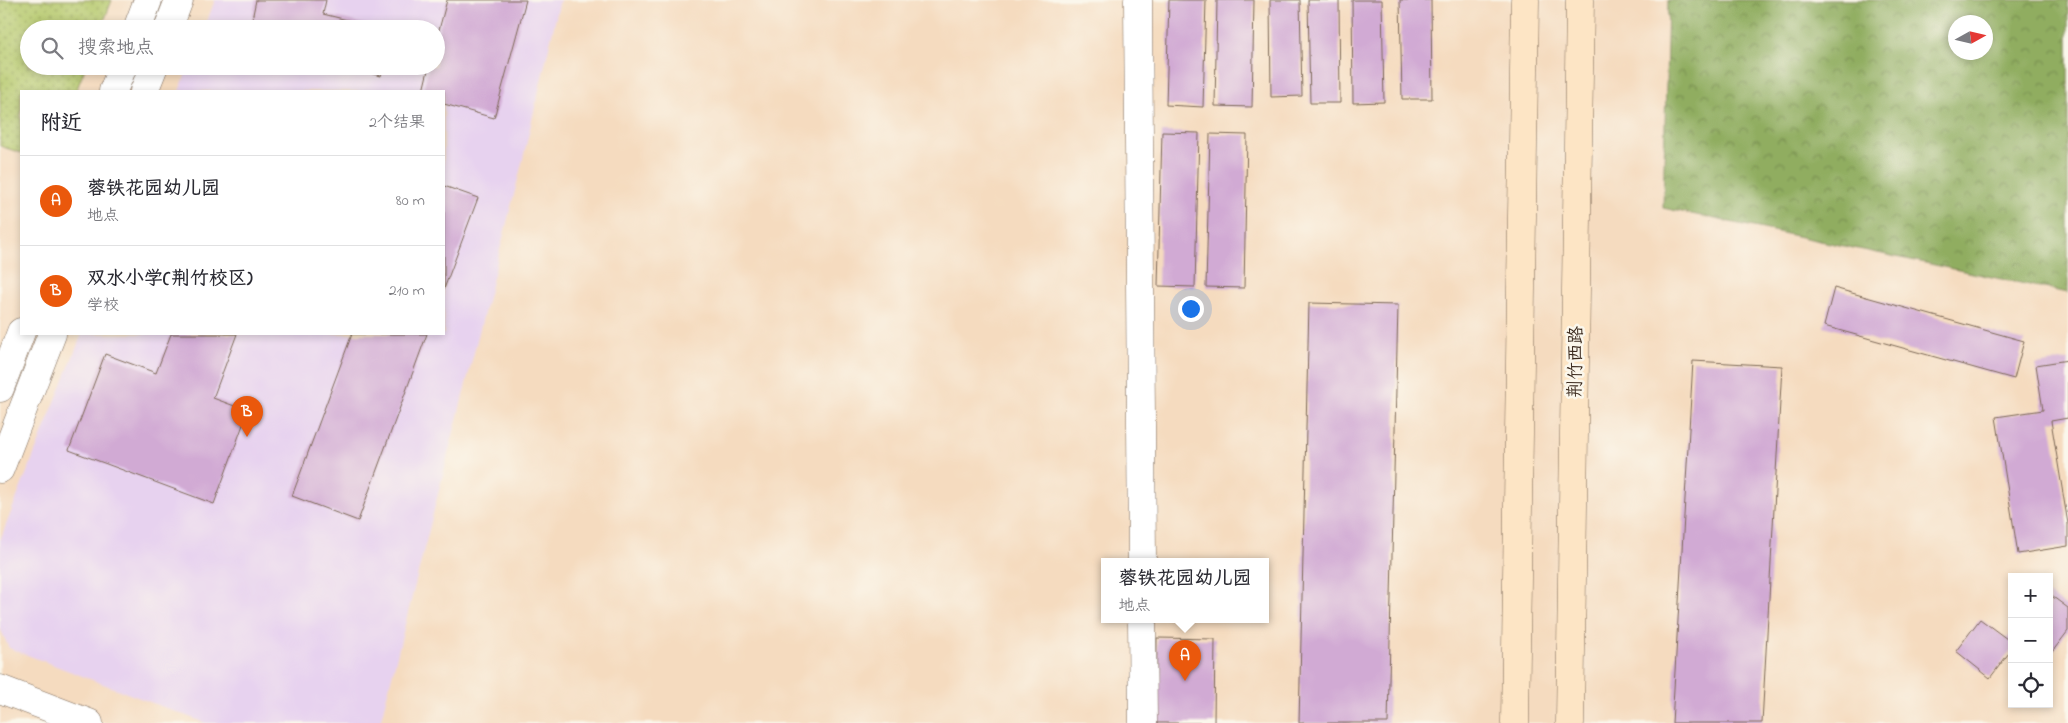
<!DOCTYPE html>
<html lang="zh">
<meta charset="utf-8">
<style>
:root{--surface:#fff;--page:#f7f7f7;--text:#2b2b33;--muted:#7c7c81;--line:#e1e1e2;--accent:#ea580c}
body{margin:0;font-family:"Indie Flower","LXGW WenKai TC",sans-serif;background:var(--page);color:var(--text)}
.controls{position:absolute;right:15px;bottom:15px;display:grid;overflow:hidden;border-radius:0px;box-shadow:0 2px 8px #0003}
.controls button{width:45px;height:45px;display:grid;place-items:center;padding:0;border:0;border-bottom:1px solid var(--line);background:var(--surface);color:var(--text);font:25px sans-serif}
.compass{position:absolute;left:1948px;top:15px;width:45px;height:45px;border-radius:50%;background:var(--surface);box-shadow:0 2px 8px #0003;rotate:82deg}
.you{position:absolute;left:1190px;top:308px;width:18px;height:18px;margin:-12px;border:4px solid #fff;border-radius:50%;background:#1a73e8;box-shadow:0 0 0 8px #1a73e833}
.badge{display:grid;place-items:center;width:32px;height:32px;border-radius:50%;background:var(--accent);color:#fff;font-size:16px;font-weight:700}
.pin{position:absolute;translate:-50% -41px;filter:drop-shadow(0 1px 2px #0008)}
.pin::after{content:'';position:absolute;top:26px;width:18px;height:15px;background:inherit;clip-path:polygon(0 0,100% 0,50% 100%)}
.popup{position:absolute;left:1101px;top:558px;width:168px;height:65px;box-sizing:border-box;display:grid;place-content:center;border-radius:0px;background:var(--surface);filter:drop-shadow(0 1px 4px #0005);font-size:16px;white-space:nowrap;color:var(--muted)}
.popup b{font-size:19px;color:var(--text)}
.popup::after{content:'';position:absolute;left:50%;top:100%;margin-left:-10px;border:10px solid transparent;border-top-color:var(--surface)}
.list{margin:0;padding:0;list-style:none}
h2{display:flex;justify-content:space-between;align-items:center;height:65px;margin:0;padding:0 20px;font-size:21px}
h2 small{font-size:16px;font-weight:400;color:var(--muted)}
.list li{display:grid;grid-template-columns:32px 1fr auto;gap:15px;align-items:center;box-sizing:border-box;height:90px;padding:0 20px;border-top:1px solid var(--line)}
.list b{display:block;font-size:19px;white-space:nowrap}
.list p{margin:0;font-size:16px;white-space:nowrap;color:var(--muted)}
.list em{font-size:16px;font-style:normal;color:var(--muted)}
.icon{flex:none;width:28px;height:28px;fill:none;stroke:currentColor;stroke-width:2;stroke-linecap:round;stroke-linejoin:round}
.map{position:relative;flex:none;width:2068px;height:723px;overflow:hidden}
.search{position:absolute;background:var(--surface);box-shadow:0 2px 8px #0003;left:20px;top:20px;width:425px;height:55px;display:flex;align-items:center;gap:12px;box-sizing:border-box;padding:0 18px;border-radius:28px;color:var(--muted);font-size:19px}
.panel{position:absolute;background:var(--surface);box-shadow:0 2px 8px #0003;left:20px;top:90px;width:425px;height:245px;border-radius:0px}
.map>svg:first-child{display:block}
</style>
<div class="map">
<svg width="2068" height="723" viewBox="0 0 2068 723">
<defs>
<pattern id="grass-dots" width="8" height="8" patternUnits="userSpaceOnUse" patternTransform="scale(1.25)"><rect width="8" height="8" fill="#b6c96d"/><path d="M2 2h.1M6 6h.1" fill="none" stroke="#95a359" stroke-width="1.8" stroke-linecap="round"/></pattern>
<pattern id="forest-crowns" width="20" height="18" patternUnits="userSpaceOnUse" patternTransform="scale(1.25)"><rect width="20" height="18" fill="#90ad60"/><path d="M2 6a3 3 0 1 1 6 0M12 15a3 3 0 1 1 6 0" fill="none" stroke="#778d4f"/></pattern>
</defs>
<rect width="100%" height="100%" fill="#fbf7ec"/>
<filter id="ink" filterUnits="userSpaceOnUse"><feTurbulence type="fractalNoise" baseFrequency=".02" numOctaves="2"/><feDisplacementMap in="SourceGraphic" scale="10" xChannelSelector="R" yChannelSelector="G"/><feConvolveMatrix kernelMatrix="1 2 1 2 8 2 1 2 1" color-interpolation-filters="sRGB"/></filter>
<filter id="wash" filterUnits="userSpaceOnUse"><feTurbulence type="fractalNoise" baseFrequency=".0096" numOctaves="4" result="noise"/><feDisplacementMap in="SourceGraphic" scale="20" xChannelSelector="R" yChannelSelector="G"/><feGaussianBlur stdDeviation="1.12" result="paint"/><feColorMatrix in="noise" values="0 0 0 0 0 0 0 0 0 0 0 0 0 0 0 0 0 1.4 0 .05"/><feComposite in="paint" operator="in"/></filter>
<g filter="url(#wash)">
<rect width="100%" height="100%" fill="#f5dbbf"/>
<!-- built -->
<polygon fill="#e7d2ef" points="215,0 560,0 521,167 380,723 205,723 9,648 0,628 0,540 82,334 444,334 444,91 179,91 189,66 436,66 436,29 204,29"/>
<!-- grass -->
<polygon fill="url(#grass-dots)" stroke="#787a46" points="0,0 112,0 101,29 29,29 29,66 86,66 76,91 21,91 21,153 0,146"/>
<!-- forest -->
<path fill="url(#forest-crowns)" stroke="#666c3f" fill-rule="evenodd" d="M1668 0H2068V293L1663 208ZM1956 22H1986V52H1956Z"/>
<g id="blocks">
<!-- building -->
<g fill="#d1aad4">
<polygon points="256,0 326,0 323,14 384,29 250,29"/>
<polygon points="447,0 526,0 494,118 444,104 444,91 423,91 429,66 436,66 436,41"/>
<polygon points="1169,0 1206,0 1203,107 1166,105"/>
<polygon points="1217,0 1254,0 1252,107 1215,106"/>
<polygon points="1270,0 1300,0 1302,96 1271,97"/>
<polygon points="1308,0 1339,0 1340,103 1310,103"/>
<polygon points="1352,0 1382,0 1384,102 1353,103"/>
<polygon points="1400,0 1431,0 1432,99 1402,99"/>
<polygon points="343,66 383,66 381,76"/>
<polygon points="1162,132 1199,133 1195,287 1158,286"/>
<polygon points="1210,134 1247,135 1244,288 1206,287"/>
<polygon points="444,186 478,198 444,289"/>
<polygon points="1834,288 2024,341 2014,379 1824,326"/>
<polygon points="1309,303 1398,305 1388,723 1299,723"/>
<polygon points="171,334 237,334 213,398 248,411 214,504 69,450 105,354 156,373"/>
<polygon points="352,334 427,334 358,521 292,496"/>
<polygon points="2068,360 2068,418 2051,421 2068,524 2068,546 2018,554 1996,417 2043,410 2036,365"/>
<polygon points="1693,361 1782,366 1762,723 1672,723"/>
<polygon points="2049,594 2068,608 2068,631 2049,656"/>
<polygon points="1980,619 2007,639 2012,632 2012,649 1990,678 1956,651"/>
<polygon points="1157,638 1215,639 1214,723 1156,723"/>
</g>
</g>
</g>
<g filter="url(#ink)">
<use href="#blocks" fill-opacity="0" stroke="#7c6856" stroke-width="1"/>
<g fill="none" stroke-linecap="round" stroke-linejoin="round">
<defs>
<g id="minor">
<polyline points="1138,0 1142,562"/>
<polyline points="137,29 148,0"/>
<polyline points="168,29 179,0"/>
<polyline points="113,91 123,66"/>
<polyline points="144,91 154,66"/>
<polyline points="0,388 21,332"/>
<polyline points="0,469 52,334"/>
<polyline points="1142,620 1143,723"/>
<polyline points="0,689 89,723"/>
</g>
<g id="secondary">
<polyline points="1515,723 1525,0"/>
<polyline points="1570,723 1580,0"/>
</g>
</defs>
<!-- minor casing -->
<use href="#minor" stroke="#7c6856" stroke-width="29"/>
<!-- secondary casing -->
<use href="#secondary" stroke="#7c6856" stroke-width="29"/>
<!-- minor -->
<use href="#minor" stroke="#fff" stroke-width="28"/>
<!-- secondary -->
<use href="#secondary" stroke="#fde5c5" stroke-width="28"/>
</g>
</g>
<g text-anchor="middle" stroke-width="5" stroke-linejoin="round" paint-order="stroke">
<!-- street labels -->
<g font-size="18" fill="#3b2a1e" stroke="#fbf7ec">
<text transform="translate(1575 362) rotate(-89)" y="6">荆竹西路</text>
</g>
</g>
</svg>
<div class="controls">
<button>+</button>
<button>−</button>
<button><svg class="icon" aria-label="locate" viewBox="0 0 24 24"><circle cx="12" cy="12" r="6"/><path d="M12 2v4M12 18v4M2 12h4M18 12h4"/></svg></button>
</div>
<svg class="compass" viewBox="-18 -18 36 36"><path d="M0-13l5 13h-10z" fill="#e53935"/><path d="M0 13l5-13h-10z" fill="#7c7c81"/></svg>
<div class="you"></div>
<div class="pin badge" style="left:1185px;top:681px">A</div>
<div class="popup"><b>蓉铁花园幼儿园</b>地点</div>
<div class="pin badge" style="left:247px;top:437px">B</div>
<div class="search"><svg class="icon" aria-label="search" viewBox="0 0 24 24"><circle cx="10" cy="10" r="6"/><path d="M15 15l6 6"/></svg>搜索地点</div>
<section class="panel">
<h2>附近<small>2个结果</small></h2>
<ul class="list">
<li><span class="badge">A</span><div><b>蓉铁花园幼儿园</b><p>地点</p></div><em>80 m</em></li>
<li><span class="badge">B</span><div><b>双水小学(荆竹校区)</b><p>学校</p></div><em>210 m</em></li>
</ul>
</section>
</div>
